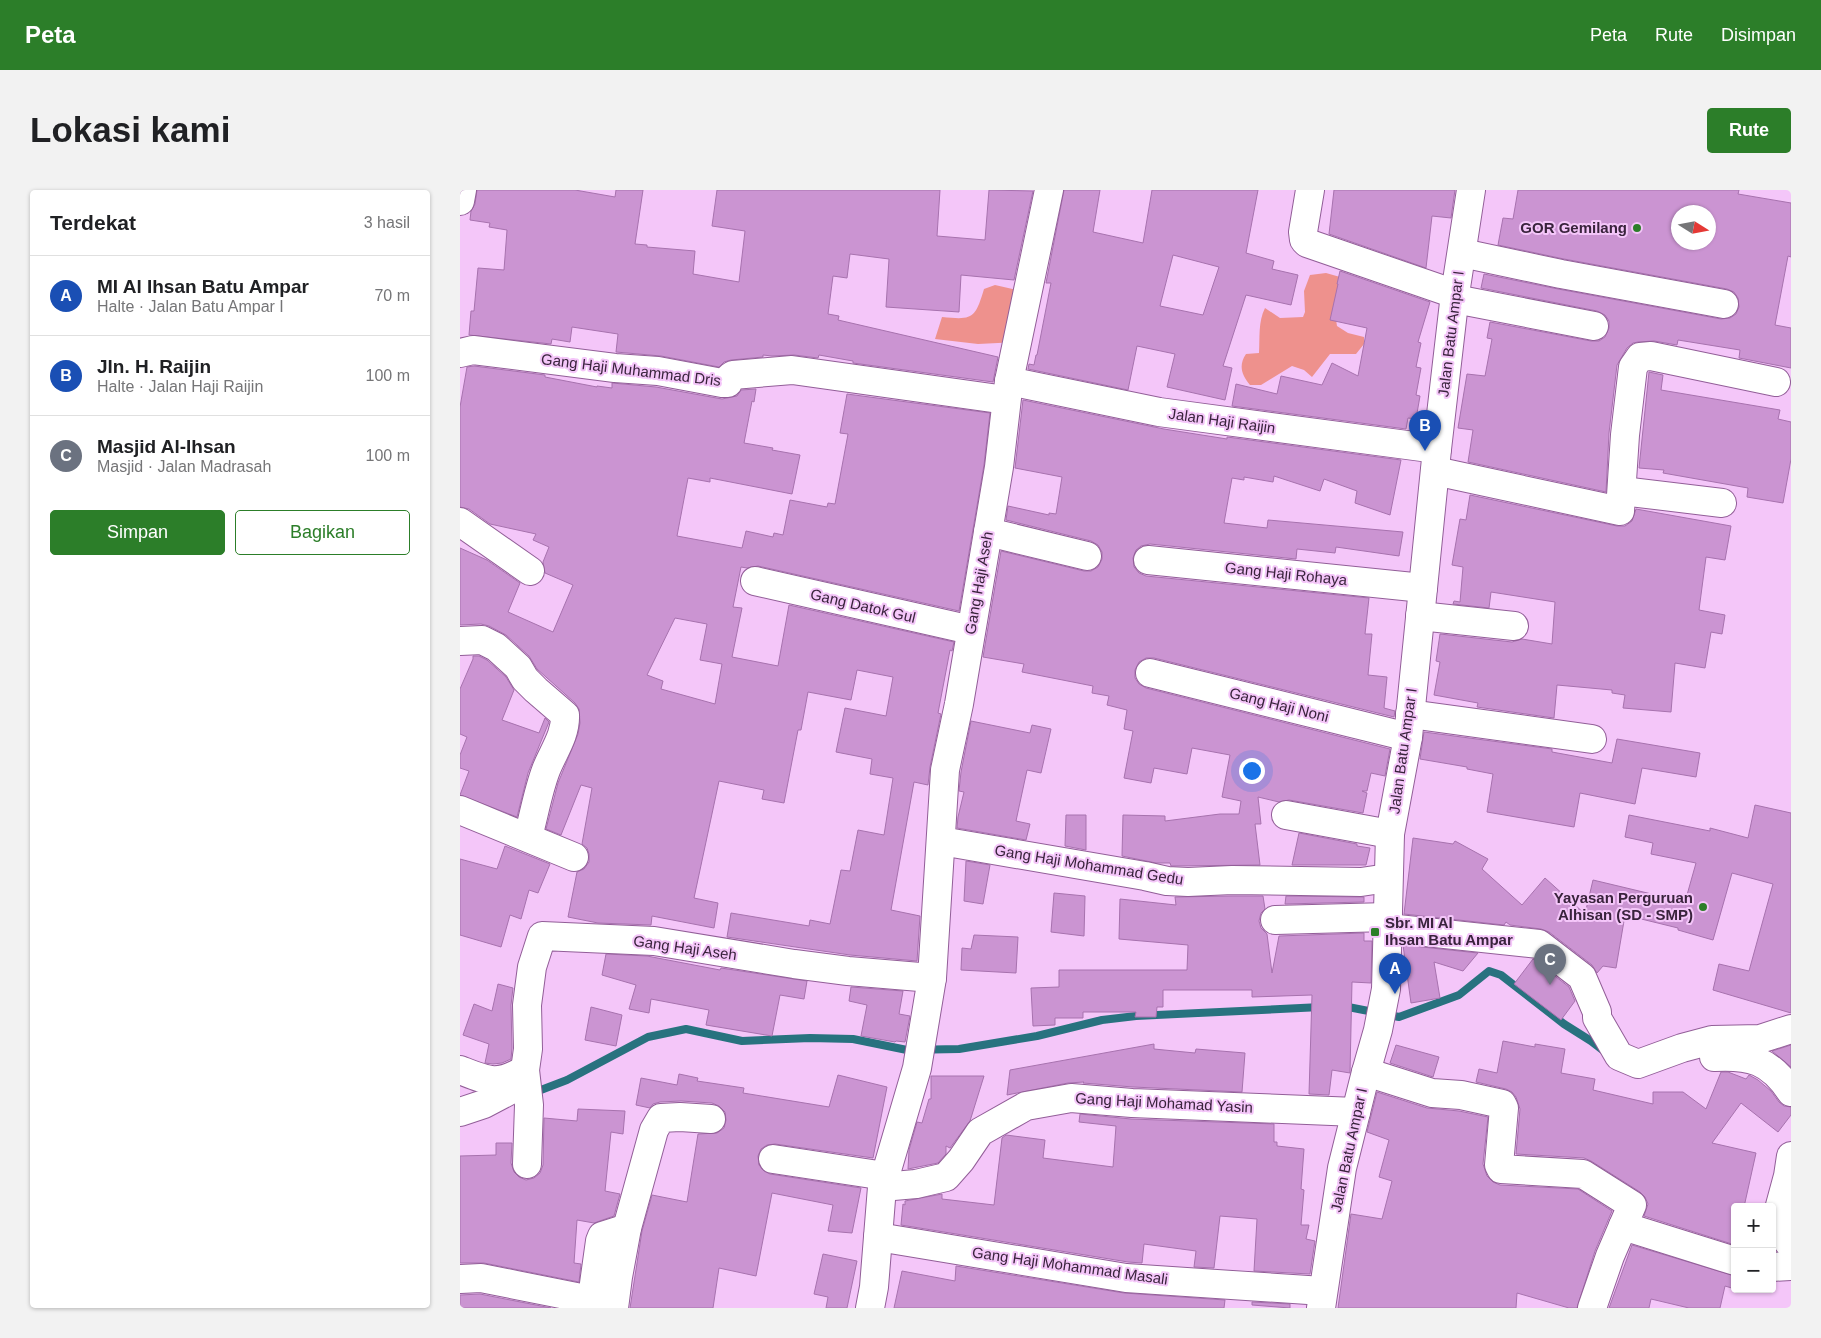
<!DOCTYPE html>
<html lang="id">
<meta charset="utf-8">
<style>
:root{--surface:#fff;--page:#f2f2f2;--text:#202124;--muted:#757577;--line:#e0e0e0;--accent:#2c7e29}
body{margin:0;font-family:Helvetica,sans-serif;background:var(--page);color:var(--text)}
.controls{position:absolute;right:15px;bottom:15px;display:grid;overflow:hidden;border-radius:5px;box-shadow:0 1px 4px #0004}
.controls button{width:45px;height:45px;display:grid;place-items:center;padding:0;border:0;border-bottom:1px solid var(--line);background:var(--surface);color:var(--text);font:25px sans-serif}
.compass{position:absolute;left:1211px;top:15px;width:45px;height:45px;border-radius:50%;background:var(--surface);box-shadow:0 1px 4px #0004;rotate:101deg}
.you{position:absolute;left:791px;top:580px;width:18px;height:18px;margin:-12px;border:4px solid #fff;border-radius:50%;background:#1a73e8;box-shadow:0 0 0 8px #1a73e833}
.badge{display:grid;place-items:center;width:32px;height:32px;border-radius:50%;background:var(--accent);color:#fff;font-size:16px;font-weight:700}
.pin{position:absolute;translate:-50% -41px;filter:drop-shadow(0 1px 2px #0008)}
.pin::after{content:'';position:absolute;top:26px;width:18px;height:15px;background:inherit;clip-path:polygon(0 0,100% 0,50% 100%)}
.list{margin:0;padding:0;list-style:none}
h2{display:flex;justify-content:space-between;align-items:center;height:65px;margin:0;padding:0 20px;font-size:21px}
h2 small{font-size:16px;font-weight:400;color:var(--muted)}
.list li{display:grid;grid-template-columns:32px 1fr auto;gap:15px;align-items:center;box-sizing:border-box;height:80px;padding:0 20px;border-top:1px solid var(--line)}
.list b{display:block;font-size:19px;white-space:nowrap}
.list p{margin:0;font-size:16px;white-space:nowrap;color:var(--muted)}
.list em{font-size:16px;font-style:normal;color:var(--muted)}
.actions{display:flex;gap:10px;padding:15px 20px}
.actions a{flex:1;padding:11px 0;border:1px solid var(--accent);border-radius:5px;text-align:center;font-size:18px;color:var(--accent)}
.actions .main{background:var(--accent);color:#fff}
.map{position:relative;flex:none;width:1331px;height:1118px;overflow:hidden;border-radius:5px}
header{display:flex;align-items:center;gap:30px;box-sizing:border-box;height:70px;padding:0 25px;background:var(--accent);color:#fff}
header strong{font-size:24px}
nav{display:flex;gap:28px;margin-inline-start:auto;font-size:18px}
.intro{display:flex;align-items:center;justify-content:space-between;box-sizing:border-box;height:120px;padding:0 30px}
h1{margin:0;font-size:35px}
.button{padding:12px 22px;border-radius:5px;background:var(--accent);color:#fff;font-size:18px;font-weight:700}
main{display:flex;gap:30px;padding:0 30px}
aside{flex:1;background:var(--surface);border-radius:5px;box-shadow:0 1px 4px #0004}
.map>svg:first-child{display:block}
</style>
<header>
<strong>Peta</strong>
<nav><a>Peta</a><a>Rute</a><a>Disimpan</a></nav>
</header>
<div class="intro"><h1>Lokasi kami</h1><a class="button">Rute</a></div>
<main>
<aside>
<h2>Terdekat<small>3 hasil</small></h2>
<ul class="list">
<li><span class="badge" style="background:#1a4fb4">A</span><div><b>MI Al Ihsan Batu Ampar</b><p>Halte · Jalan Batu Ampar I</p></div><em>70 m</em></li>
<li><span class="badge" style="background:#1a4fb4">B</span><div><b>Jln. H. Raijin</b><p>Halte · Jalan Haji Raijin</p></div><em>100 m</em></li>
<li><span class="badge" style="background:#6b7280">C</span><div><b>Masjid Al-Ihsan</b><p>Masjid · Jalan Madrasah</p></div><em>100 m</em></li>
</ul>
<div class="actions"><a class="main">Simpan</a><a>Bagikan</a></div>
</aside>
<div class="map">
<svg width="1331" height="1118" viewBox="0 0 1331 1118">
<rect width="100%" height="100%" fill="#f4c6f9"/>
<!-- green -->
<g fill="#ee918d">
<path d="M866 83 880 87 875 123 877 136 888 143 904 147V154L896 164H870L852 187 844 180 832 176 801 195H790C782 185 778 176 786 164L799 163C800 147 798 132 805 118L820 128 843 127 845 122 844 101 850 85Z"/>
<path d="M535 95 565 102 558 152 518 154 475 149 482 127C513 130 515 129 524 99Z"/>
</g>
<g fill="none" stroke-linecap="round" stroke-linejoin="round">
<!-- stream -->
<g stroke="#28727f" stroke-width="8">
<polyline points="883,816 939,827 999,805 1029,781 1041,785 1104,834 1131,851 1144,861"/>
<polyline points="73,903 107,890 188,847 226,839 282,851 350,848 393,849 447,860 499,859 577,846 642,830 676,826 861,817"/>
</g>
</g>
<!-- building -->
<g fill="#cb94d2" stroke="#a772ae" fill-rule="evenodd">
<polygon points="17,0 115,0 155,7 156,0 183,0 175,54 187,55 187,57 235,61 233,84 279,92 285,41 252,36 257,0 480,0 477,46 525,50 529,0 573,1 554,90 501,85 499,122 426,117 429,69 390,64 387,88 373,86 368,124 379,126 378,130 538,167 533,192 393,173 393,171 359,165 358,168 334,165 312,166 303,165 303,167 271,170 264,172 259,177 201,166 156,162 158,144 112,137 110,152 92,149 91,154 9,145 11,121 14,121 18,78 44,80 47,40 29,37 30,33 10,30 11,21 15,14"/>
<path d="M604 0H640L633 42 683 53 692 0H798L786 63 814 71 812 79 838 85 831 115 786 105 763 176 772 178 765 210 707 197 715 164 677 156 668 200 568 179 569 174 574 175 576 165H577L591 93H586ZM713 65 759 77 743 125 700 116Z"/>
<polygon points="874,0 995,0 991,28 972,26 966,78 869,44"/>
<path d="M1058 0H1279L1278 4 1331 13V67L1328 66 1315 135 1331 138V178L1279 168 1280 160 1218 150 1217 155 1194 151 1178 152 1173 153 1167 158 1157 175 1149 243 1146 302 1008 272 1013 240 998 238 1007 184 1025 186 1032 149 1027 148 1030 132 1131 151H1139L1145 147 1149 138V131L1145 125 1137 121 1021 98 1024 84 1098 99 1261 129 1270 128 1276 124 1279 117 1278 108 1274 102 1267 99 1104 69 1038 55 1043 28 1053 29ZM1218 22H1248V52H1218Z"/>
<polygon points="880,81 970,112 958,152 961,153 956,177 961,178 956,205 960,206 956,229 948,228 946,239 772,216 776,194 817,204 821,186 862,195 872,173 898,186 907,138 870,130 878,94 877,94"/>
<path d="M14 176 85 185V187L137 197V196L152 198V193L196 197 262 209 277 206 281 200 296 199 294 212 292 211 284 253 313 258 312 260 340 265 332 304 250 288V292L228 288 217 346 282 358 286 341 313 347 314 343 323 345 330 310 367 317 368 313 375 314 388 244 380 243 387 204 530 223 524 275 499 421 298 376 287 378 281 377 273 417 282 418 272 467 318 476 329 415 494 452 492 461 490 460 478 523 481 524 470 577 468 595 454 592 431 720 460 726 457 771 390 765 267 747 271 723 349 736 350 730 370 734 381 680 390 681 398 640 424 645 433 588 410 584 412 569 376 562 385 518 426 526 433 487 397 480 391 510 348 502 341 540H338L324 613 302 609 304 600 259 591 234 708 258 713 254 738 192 726 191 735 138 733 108 727 117 682 124 679 129 672V664L127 658 122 654 132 598 121 595 101 645 86 639 98 593 118 544 120 533 119 519 115 513 77 479 69 466 46 445 29 436 21 434 0 435V358L27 370 60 393 48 422 93 442 113 395 85 383 83 372 89 357 73 350 76 344 30 334 9 319 0 317V217L7 177ZM215 428 247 434 240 470 262 474 255 514 201 499 203 491 187 485Z"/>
<polygon points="1189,182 1203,185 1201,200 1320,220 1318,229 1331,232 1331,269 1323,313 1287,307 1288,298 1203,283 1204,280 1179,278"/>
<polygon points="563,210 704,239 767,249 767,247 941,270 930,325 895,313 897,301 864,289 860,301 814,286 813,292 784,287 784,290 772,288 764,333 807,338 808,330 943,342 939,366 876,357 875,363 837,359 836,369 690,354 681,356 676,360 673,368 674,377 679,383 686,386 909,408 905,444 912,444 908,485 927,487 924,518 935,521 934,527 694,468 686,468 679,472 675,480 675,488 679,494 686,498 930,559 925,586 911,583 907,601 902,601 907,603 903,623 829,610 819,612 798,607 801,634 795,634 800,675 711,676 710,673 696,673 662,666 663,625 705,626 705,631 760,624 779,624 781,611 762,607 770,565 732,558 727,584 694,578 691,593 664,588 673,541 664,539 667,520 647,515 649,506 632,503 633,496 562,482 564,474 523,467 541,361 624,381 631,381 638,377 642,369 642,362 638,355 631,351 546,330 548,316 589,325 589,323 596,324 602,287 555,278"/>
<polygon points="1010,305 1157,336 1165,336 1172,331 1176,319 1271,336 1265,370 1246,367 1239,420 1265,425 1262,444 1251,442 1245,478 1215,473 1211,522 1163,518 1165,505 1152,503 1152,500 1097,495 1094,528 1017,517 1018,513 974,505 980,472 976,471 980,444 1052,452 1062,449 1092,454 1095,412 1031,402 1029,418 993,414 994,411 1000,412 1003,377 992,375 1000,329 1006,330"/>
<polygon points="13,466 19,466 27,470 46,487 54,500 42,530 79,543 85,528 89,532 68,583 57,627 0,605 9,581 0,578 0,565 7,547 0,544 0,499 13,469"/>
<polygon points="511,531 570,543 572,535 591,539 581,583 567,580 556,631 570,634 566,650 497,638 498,627 504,602 499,601 501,582"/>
<polygon points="964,542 1092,559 1092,562 1152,573 1157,549 1240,563 1236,587 1182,578 1175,614 1120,603 1114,637 1027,622 1033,584 1007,579 1007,577 960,569"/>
<polygon points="1295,615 1331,623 1331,823 1253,800 1259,774 1289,781 1313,694 1272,683 1253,750 1218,740 1218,738 1165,725 1156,778 1143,776 1137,783 1132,775 1089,742 1081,739 1050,735 1046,732 1044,735 944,724 953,648 993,654 995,651 1028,669 1022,679 1062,715 1085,688 1125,724 1133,690 1225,712 1236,673 1191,664 1193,653 1165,647 1169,625 1250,641 1250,638 1288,648"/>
<polygon points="606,625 626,625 626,660 605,656"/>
<polygon points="839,643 897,654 897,656 910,658 906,675 832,675"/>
<polygon points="45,656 90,674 78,703 69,700 61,729 50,725 41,757 0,745 0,669 37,679"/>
<polygon points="506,671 530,675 523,714 504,711"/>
<polygon points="594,703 625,706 624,746 591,742"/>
<polygon points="772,706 803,706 805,719 801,723 799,731 801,738 807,744 812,783 819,746 904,743 904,751 912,751 911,793 892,792 890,883 872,880 869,905 849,904 852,805 792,807 792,800 703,800 703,817 697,817 696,827 675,827 676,822 623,822 623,828 595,828 595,835 573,836 571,798 599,797 599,780 727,780 728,755 659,749 660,709 716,715 715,707"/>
<polygon points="826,706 904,707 904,712 825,714"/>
<polygon points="514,745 558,747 556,783 501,780 502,758 511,759"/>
<polygon points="943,755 1018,763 1003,781 974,772 980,808 951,813"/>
<polygon points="146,764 187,766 260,780 261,778 347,791 344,809 320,805 312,846 246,835 249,820 191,809 189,823 169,819 176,795 142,785"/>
<polygon points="1073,769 1109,797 1115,811 1101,830 1054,794"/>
<polygon points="38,794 53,798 51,815 52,858 51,869 42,873 33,874 25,873 29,854 3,845 14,814 32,821"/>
<polygon points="391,797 443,801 439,824 450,826 445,852 436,851 435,852 401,846 407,815 389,811"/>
<polygon points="131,817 162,825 156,856 125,850"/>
<polygon points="1043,851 1075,857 1075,854 1105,859 1101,883 1135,889 1133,900 1193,914 1193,902 1223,902 1246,919 1261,882 1268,882 1286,889 1289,885 1298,890 1311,901 1319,912 1324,916 1331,917 1331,925 1318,942 1281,913 1252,953 1296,963 1284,1017 1275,1017 1275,1055 1184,1026 1188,1014 1185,1007 1180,1002 1131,971 1124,968 1056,964 1060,919 1056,907 1052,902 1046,899 1016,892 1019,879 1037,883"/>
<polygon points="694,854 694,859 735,863 736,859 785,863 782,902 673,897 623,893 624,892 608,893 547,905 550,880"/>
<polygon points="936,855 979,867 973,887 930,873"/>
<polygon points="1331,855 1331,877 1312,861"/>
<polygon points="219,884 238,888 237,891 284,898 283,903 369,917 378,885 427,897 413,968 315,954 307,955 301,959 298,966 299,975 304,981 310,984 401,998 392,1043 368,1041 373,1015 312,1003 296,1086 259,1078 253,1118 170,1118 182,1041 192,1005 227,1012 238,944 257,943 264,938 266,930 265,922 259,916 252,913 221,911 200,912 193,914 190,918 176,915 181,888 217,895"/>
<polygon points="471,886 524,886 510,931 490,958 486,956 486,964 478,973 448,979 449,960 457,932 462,933 469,909 471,909"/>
<polygon points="917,902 967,918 999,921 1028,927 1023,974 1027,986 1033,992 1040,995 1118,999 1152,1021 1135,1061 1117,1118 1109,1118 1057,1103 1056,1118 878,1118 891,1024 922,1029 932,991 919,987 929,950 907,942"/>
<polygon points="118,919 165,921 163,944 151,942 145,1001 160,1004 154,1026 134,1033 117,1030 114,1073 121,1074 119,1092 24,1073 0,1073 0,966 36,965 36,953 52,953 51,973 54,982 59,987 66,990 74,988 80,983 83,975 84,928 117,931"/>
<polygon points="620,924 671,929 814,934 814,952 817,952 817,956 844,959 841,999 844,1000 841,1035 849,1035 846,1049 855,1051 850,1084 794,1081 797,1029 760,1026 754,1078 734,1077 736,1061 684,1054 682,1073 668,1072 441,1035 443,1014 445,1015 445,1011 482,1004 482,1009 534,1015 542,948 546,945 585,950 583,968 653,977 656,936 619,932"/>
<polygon points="1172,1055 1275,1086 1275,1099 1265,1096 1260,1118 1229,1118 1191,1109 1189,1118 1149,1118"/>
<polygon points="363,1064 397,1071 387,1118 366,1118 368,1107 354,1104"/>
<polygon points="496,1076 664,1103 765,1110 764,1118 434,1118 442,1081 495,1091"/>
<polygon points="20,1104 91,1118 0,1118 0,1105"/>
<polygon points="792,1112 830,1114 830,1118 792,1115"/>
</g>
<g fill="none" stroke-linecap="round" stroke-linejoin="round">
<defs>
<g id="minor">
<polyline points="850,0 843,42 844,50 847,53 995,104"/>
<polyline points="0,11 2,0"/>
<polyline points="1002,63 1101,84 1264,114"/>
<polyline points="995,109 1134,136"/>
<polyline points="0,163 13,160 155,178 198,181 262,193 268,193 270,187 273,185 332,180 546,210"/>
<polyline points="549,191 699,222 977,259"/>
<polyline points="975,281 1160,321 1165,245 1173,177 1180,167 1191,166 1316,192"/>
<polyline points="1162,301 1262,313"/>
<polyline points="0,332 70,381"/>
<polyline points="528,342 627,366"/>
<polyline points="688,370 963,398"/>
<polyline points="295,391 511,440"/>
<polyline points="960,426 1054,436"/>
<path d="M0 451 22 450 36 457 58 477 65 489 76 500 105 525C106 545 93 562 86 580 78 601 74 625 68 647"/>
<polyline points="690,483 948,547"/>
<polyline points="950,524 1132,549"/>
<polyline points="0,620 114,667"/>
<polyline points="826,625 930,644"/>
<polyline points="481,651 685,686 707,691 728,692 772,690 901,692 928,688"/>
<polyline points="815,730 928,727"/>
<polyline points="928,738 1079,754 1122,787 1137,822 1137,828 1159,866 1178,874 1222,858 1252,850 1300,849 1331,839"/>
<path d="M1254 867C1290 865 1310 870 1331 902"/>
<path d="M0 880C28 891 37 896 64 880"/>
<polyline points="906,882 972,903 1001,905 1042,914 1044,918 1039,975 1041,979 1123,984 1172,1015 1150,1066 1132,1118"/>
<polyline points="0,922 24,914 58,896 65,885"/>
<polyline points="1331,966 1328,986 1318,1023 1318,1038 1331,1056"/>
<polyline points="313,969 425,986"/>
<polyline points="67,974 69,915 65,880 68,859 67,815 72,777 82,746 194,751 334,774 388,781 472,788"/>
<polyline points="422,997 456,994 486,987 501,970 520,942 566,916 611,908 672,913 896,922"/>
<polyline points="1163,1036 1275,1071"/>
<polyline points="418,1047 666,1088 863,1101"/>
<polyline points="1312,1077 1331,1076"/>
<polyline points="0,1089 21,1088 126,1109 132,1108 140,1051 142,1046 167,1038"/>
<polyline points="154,1118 158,1087 167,1038 194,940 201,928 220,927 251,929"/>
<polyline points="410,1118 414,1097 422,997 457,878 472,788 485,580 499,514 539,277 549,191 589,0"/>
<polyline points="861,1118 882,978 906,882 918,840 926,799 930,644 948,547 977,259 995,104 1011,0"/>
</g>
</defs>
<!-- minor casing -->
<use href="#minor" stroke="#925e98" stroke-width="30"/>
<!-- minor -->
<use href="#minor" stroke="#fff" stroke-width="28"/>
</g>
<!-- markers -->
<g fill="#2c7e29" stroke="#f4c6f9" stroke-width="2">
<circle cx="1177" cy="38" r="5"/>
<circle cx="1243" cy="717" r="5"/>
<rect x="910" y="737" width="10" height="10" rx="2.5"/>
</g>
<g text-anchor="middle" stroke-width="4" stroke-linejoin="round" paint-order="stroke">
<!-- poi labels -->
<g font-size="15" font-weight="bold" fill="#39233c" stroke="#f4c6f9" text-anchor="end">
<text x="1167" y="43">GOR Gemilang</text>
<text x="1233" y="713">Yayasan Perguruan<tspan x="1233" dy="17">Alhisan (SD - SMP)</tspan></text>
<text x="925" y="738" text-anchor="start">Sbr. MI Al<tspan x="925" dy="17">Ihsan Batu Ampar</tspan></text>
</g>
<!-- street labels -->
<g font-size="15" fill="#39233c" stroke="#f4c6f9">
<text transform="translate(991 144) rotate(-83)" y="5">Jalan Batu Ampar I</text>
<text transform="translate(171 180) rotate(7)" y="5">Gang Haji Muhammad Dris</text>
<text transform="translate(762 231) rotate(8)" y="5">Jalan Haji Raijin</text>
<text transform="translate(826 384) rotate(6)" y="5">Gang Haji Rohaya</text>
<text transform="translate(519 393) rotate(-80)" y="5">Gang Haji Aseh</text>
<text transform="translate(403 416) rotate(13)" y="5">Gang Datok Gul</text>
<text transform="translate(819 515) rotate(14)" y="5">Gang Haji Noni</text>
<text transform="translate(943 561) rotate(-82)" y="5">Jalan Batu Ampar I</text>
<text transform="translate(629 675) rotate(9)" y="5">Gang Haji Mohammad Gedu</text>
<text transform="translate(225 758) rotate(8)" y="5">Gang Haji Aseh</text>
<text transform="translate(704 913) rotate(3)" y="5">Gang Haji Mohamad Yasin</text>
<text transform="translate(889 960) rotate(-78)" y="5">Jalan Batu Ampar I</text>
<text transform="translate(610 1076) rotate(8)" y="5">Gang Haji Mohammad Masali</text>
</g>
</g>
</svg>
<div class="controls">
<button>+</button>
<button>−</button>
</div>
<svg class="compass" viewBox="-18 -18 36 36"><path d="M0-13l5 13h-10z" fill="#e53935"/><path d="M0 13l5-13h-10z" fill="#757577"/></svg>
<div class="you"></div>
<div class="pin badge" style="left:935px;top:804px;background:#1a4fb4">A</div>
<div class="pin badge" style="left:965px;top:261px;background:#1a4fb4">B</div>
<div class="pin badge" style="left:1090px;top:795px;background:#6b7280">C</div>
</div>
</main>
